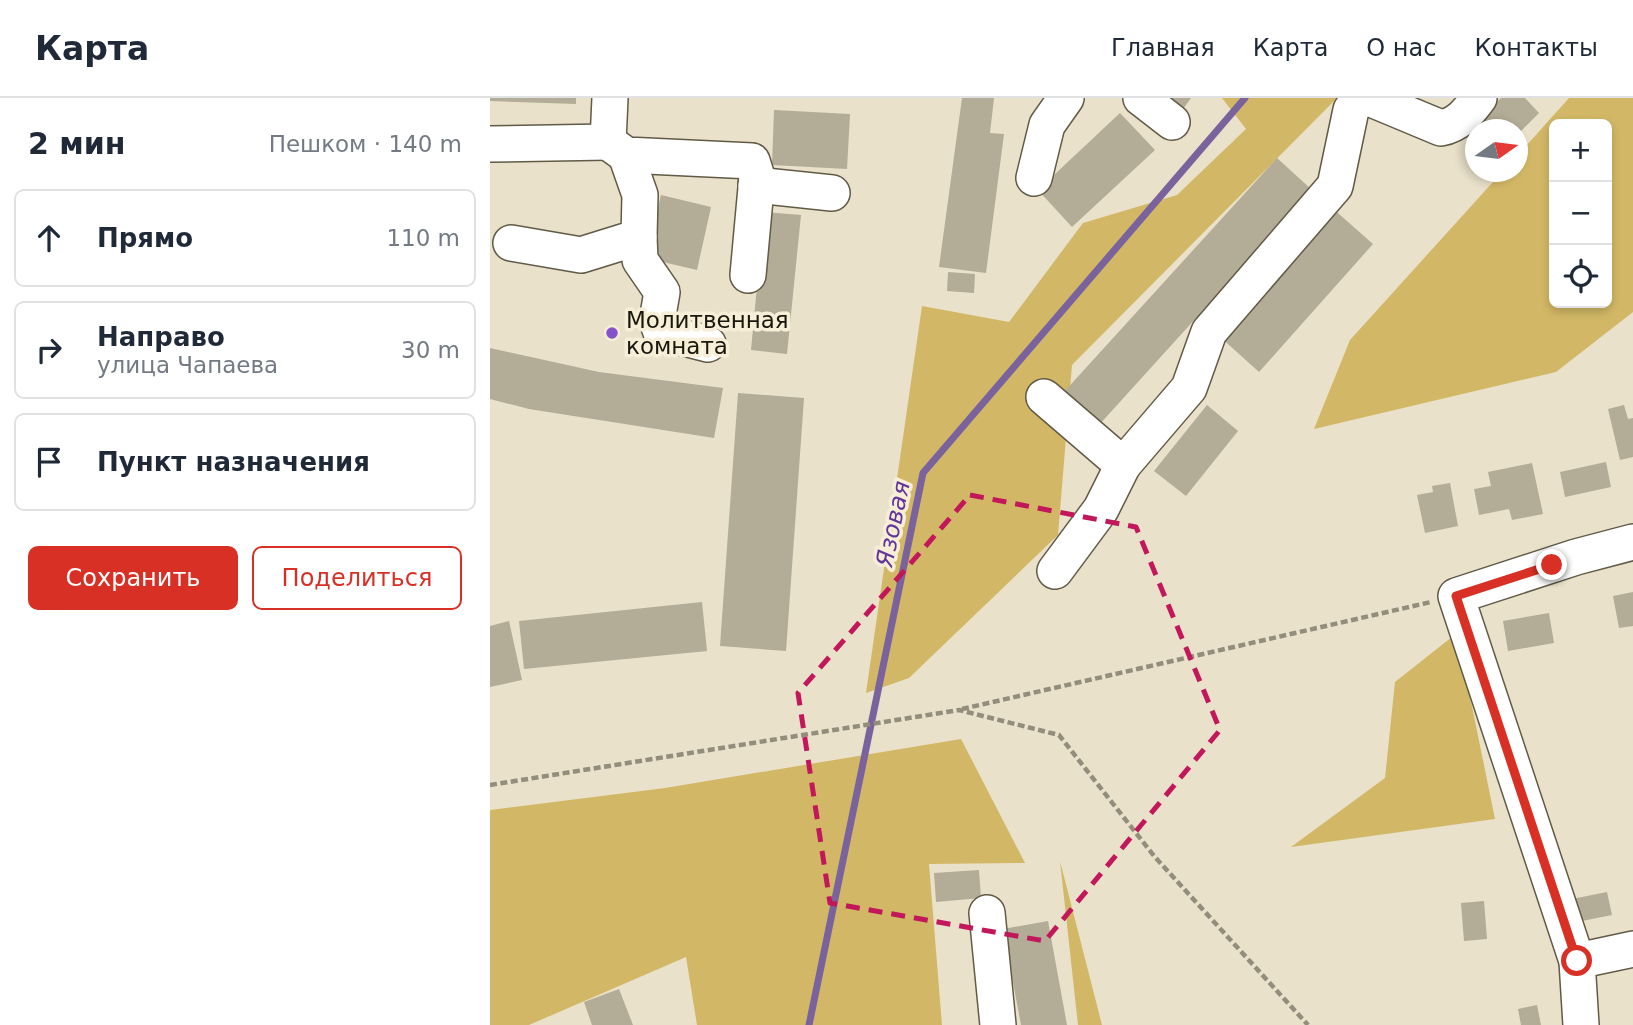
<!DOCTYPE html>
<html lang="ru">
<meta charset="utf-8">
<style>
:root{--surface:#fff;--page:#f6f6f7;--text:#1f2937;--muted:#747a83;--line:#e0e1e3;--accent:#d93025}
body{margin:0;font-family:"DejaVu Sans",sans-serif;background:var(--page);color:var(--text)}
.controls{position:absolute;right:21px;top:21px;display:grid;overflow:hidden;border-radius:10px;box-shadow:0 4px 10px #0003}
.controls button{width:63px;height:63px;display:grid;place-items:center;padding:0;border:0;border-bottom:2px solid var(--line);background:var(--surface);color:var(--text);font:35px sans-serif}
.compass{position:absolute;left:975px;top:21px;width:63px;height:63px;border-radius:50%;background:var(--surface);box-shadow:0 4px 10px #0003;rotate:76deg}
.stop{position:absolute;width:21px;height:21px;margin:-16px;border:5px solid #d93025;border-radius:50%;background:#fff}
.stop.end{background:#d93025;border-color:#fff;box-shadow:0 2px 7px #0008}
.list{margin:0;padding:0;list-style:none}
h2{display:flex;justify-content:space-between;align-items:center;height:91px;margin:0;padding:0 28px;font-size:30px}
h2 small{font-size:23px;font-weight:400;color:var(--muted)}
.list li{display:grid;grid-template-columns:46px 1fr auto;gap:21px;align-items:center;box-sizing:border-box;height:98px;margin:0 14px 14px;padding:0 14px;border:2px solid var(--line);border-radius:10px}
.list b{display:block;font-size:26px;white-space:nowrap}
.list p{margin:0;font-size:23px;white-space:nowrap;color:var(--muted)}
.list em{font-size:23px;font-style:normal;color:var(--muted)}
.actions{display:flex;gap:14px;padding:21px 28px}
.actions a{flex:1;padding:16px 0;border:2px solid var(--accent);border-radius:10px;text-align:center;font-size:24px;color:var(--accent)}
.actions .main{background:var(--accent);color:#fff}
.icon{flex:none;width:38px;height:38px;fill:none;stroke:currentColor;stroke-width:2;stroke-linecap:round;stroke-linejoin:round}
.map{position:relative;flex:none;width:1143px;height:927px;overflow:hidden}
header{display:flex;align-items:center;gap:42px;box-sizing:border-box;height:98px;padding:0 35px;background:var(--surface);border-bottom:2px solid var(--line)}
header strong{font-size:33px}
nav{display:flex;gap:38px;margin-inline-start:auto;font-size:24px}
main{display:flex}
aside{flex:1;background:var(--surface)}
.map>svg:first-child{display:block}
</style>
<header>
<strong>Карта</strong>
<nav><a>Главная</a><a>Карта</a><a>О нас</a><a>Контакты</a></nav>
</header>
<main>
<aside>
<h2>2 мин<small>Пешком · 140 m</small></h2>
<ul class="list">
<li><svg class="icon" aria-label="ahead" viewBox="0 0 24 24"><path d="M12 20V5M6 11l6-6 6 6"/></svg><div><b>Прямо</b></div><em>110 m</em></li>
<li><svg class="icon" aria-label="right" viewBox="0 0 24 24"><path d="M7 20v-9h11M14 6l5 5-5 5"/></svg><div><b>Направо</b><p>улица Чапаева</p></div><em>30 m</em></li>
<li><svg class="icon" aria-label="arrive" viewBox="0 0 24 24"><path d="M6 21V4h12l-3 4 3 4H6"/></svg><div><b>Пункт назначения</b></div></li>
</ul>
<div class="actions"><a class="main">Сохранить</a><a>Поделиться</a></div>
</aside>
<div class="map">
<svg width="1143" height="927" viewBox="0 0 1143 927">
<rect width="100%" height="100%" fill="#e9e1ca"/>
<!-- green -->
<g fill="#d2b866" fill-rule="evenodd">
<polygon points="732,0 847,0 582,267 568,437 419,580 376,595 432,208 519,224 593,125 687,97 756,31"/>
<path d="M1079 0H1143V214L1066 274 824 331 860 242 1012 74H1028V57ZM1117 26V205H1064V26Z"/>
<polygon points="967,535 1005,721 801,749 895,680 905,584"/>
<polygon points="471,641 535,765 439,766 452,927 207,927 196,859 39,927 0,927 0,712 175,690"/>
<polygon points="570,763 612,927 588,927"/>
</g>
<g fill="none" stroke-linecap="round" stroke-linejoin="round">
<!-- stream -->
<polyline stroke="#7a629c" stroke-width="7" points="319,927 433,375 755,0"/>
</g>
<!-- building -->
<g fill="#b3ac96">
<polygon points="0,0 86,0 86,6 0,3"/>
<polygon points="472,0 504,0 500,35 514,36 496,175 449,169"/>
<polygon points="672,0 701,0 691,14"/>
<polygon points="1011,0 1035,0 1049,15 1028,36 1028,32 1003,32 991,19"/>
<polygon points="284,12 360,16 357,71 282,67"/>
<polygon points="630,15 665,52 582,129 548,92"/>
<polygon points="787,60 822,92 609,327 573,295"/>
<polygon points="171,97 221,109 207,172 156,160"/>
<polygon points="841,109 883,146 769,274 728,237"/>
<polygon points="274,114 311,117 297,256 261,252"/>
<polygon points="458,174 485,176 484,195 457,193"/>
<polygon points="0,250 109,274 233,290 224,340 39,311 0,301"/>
<polygon points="248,295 314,300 296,553 230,548"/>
<polygon points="717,307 748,333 696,398 664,373"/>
<polygon points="1134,307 1138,321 1143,320 1143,359 1130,362 1118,311"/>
<polygon points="1116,364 1121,389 1075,399 1070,374"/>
<polygon points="1042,365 1053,416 1022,422 1019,411 989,417 984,391 1001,388 998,374"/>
<polygon points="960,385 968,428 935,435 927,397 943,394 942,388"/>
<polygon points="1143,494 1143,528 1129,530 1123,498"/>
<polygon points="212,504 217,553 34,571 29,523"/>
<polygon points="1059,515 1064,545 1018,553 1013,523"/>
<polygon points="19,523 32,582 0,589 0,528"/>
<polygon points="489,772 491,800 446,804 444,775"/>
<polygon points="1117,794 1122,817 1087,824 1082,801"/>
<polygon points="994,803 997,841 974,843 971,805"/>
<polygon points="558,823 577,927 531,927 513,831"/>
<polygon points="129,891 143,927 102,927 94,904"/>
<polygon points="1047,907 1051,927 1031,927 1028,911"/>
</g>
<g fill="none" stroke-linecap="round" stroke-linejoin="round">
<defs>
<g id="minor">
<polyline points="120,0 118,44 136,57 262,63 267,79 258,177"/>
<polyline points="651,0 682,24"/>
<path d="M879 0 951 30C970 26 978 14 989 0"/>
<polyline points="0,46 118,44"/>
<polyline points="544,80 557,27 576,0"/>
<polyline points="266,87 342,95"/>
<polyline points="149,139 150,162 172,194 167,223 171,234 218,246"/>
<polyline points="21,145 91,157 149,139 150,97 136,57"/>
<polyline points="554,299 633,367 699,290 719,234 845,88 861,12 869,0"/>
<polyline points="565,473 611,411 633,367"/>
<polyline points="497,815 508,927"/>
<polyline points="1087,863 1143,851"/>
<polyline points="1091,927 1087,863 966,498 1086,459 1143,444"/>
</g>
</defs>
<!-- minor casing -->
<use href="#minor" stroke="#605a46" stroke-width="38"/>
<!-- path -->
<g stroke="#938d7c" stroke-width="4.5" stroke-dasharray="7 3.5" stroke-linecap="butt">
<polyline points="472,611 941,504"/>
<polyline points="0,687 469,612 569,637 664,758 818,927"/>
</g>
<!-- minor -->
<use href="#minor" stroke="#fff" stroke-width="35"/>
</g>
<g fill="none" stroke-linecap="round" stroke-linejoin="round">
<!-- route -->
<polyline stroke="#d93025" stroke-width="9" points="1062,467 966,498 1087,863"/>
</g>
<!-- marked area -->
<path fill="none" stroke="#c2185b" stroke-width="5" stroke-dasharray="14 9" stroke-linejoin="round" d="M480 397 646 429 730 632 555 843 340 805 308 595Z"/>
<!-- markers -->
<circle fill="#8552ca" stroke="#f6eed7" stroke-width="2.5" cx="122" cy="235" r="7"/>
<g text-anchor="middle" stroke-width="7" stroke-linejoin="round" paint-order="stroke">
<!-- poi labels -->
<g font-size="23" fill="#19160e" stroke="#f6eed7" text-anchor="start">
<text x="136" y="230">Молитвенная<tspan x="136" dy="26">комната</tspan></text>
</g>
<!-- water labels -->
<g font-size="24" font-style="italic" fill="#61359a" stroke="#f6eed7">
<text transform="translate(403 426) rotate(-78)" y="8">Язовая</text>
</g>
</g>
</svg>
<div class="controls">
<button>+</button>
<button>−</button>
<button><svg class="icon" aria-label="locate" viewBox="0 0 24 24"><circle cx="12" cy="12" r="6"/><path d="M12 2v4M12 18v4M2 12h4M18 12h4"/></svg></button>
</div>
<svg class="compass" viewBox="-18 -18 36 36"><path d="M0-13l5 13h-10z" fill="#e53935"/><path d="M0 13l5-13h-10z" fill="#747a83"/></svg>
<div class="stop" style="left:1087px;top:863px"></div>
<div class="stop end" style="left:1062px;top:467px"></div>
</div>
</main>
